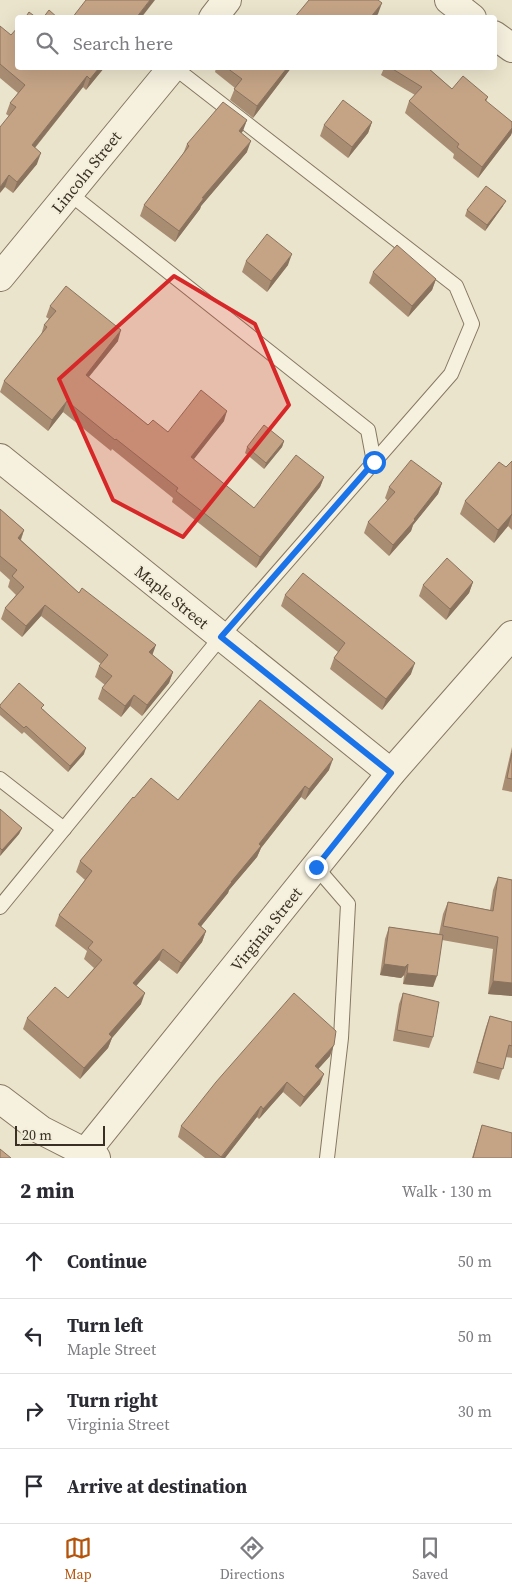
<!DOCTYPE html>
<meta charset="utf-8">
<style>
:root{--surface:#fff;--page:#f2f2f3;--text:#2b2b33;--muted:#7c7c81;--line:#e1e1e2;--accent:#b45309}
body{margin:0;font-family:"Source Serif 4",serif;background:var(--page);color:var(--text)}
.scale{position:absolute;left:15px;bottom:12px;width:90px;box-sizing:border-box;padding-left:5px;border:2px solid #392f23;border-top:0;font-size:14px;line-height:18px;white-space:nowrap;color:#392f23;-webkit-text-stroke:4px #f3eedb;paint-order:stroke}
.stop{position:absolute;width:15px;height:15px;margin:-11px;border:4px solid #1a73e8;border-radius:50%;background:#fff}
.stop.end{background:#1a73e8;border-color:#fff;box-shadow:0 1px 5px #0008}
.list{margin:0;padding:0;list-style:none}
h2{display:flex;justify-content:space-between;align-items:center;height:65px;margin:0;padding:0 20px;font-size:21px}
h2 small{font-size:16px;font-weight:400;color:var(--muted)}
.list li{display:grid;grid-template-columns:32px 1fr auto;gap:15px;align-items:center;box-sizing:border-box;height:75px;padding:0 20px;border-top:1px solid var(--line)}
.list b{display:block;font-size:19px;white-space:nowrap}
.list p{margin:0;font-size:16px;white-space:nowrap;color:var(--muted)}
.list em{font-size:16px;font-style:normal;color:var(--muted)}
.icon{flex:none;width:28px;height:28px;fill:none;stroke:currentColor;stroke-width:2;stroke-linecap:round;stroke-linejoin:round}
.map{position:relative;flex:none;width:512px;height:1158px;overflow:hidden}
.search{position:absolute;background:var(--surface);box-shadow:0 5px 20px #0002;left:15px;right:15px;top:15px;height:55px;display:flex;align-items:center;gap:12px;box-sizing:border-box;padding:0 18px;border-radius:5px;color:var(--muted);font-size:19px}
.sheet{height:365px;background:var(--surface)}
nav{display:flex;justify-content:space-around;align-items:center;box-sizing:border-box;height:70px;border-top:1px solid var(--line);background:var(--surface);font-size:14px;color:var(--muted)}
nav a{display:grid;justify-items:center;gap:2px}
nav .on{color:var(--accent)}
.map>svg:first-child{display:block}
</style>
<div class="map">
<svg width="512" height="1158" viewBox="0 0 512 1158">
<rect width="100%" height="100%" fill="#ebe4cc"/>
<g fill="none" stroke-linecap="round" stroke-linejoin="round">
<defs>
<g id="lane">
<polyline points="69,193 368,430 374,462"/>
<polyline points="0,779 64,829"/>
<polyline points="316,867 348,904 341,1038 327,1158"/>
<polyline points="0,907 221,637 451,374 472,324 456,286 175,68"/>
</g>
<g id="street">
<polyline points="449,0 472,18"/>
<polyline points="213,18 227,0"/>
<polyline points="494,35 512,48"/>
<polyline points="0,277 172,68"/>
<polyline points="0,458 391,773"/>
<polyline points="0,1099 41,1130 96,1158"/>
<polyline points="81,1158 391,773 512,635"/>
</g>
</defs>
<!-- lane casing -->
<use href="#lane" stroke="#877861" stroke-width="16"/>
<!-- street casing -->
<use href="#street" stroke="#877861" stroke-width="30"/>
<!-- lane -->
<use href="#lane" stroke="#f6f1df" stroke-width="14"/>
<!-- street -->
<use href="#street" stroke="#f6f1df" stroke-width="28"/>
</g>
<!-- wall -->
<g fill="#a98d73">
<polygon points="0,26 18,68 104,68 86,90 83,87 35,148 37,164 13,193 5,187 9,116 6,114 10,103 18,93 0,78"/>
<polygon points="216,68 291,68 253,118 230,100 235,88 215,72"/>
<polygon points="384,68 428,68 452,89 488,97 486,102 512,122 512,132 511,135 478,178 453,158 454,154 405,113 409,101 415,95 381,75"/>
<polygon points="247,120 241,133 247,152 201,206 200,209 175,242 140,216 144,205 183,154 187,144"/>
<polygon points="372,122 368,133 348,158 320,136 324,125"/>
<polygon points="503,206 485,231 465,216 467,210"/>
<polygon points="246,261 288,265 267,292 242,272"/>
<polygon points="373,272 436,279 432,290 408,317 369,283"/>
<polygon points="50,306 118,341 89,377 148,425 168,432 224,421 193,459 254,508 324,477 320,487 256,568 172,502 173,498 112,449 111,451 63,412 48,431 0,392 4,381 41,335 44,325 49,319 46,317"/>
<polygon points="284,441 282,447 264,469 245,453 247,447"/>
<polygon points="512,461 512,530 508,526 494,543 460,514 465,501 506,467"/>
<polygon points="442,483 438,494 413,525 411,531 389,556 364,533 368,522 388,501 385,498 389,487"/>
<polygon points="0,509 24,530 21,540 79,593 173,672 169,683 142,716 130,706 121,717 98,699 102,688 105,685 95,677 99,666 101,664 41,616 22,637 1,619 5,608 16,595 8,587 10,580 0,571"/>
<polygon points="473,582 469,593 446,620 419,596 423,585"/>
<polygon points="285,595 411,674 382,710 330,669 334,658 338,652 281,606"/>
<polygon points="0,705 43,709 84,754 68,772 24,732 22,734 0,715"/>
<polygon points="512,747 512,792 502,790"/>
<polygon points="329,770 305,800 301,797 261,848 257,857 229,890 228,893 201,926 206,931 202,942 177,974 159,960 136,986 141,1004 112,1038 108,1048 80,1079 23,1029 27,1018 68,998 94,968 84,959 87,951 55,926 59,915 85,880 76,872 80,861 134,798 178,800"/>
<polygon points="0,809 22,828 19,834 0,856"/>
<polygon points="498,877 512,880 512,996 488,994 493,949 442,940 433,987 403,984 404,975 401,978 380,975 385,939 389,927 439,934 443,914 448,902 490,910 493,890"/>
<polygon points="403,993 433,1037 429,1048 393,1041 399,1004"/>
<polygon points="490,1016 512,1022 512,1058 506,1057 499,1080 473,1073 486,1027"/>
<polygon points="330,1056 318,1069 320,1084 300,1107 283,1092 259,1119 257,1117 225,1158 205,1158 178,1137 181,1126"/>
<polygon points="482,1125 512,1158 472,1158"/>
</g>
<!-- shaded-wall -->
<g fill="#8a735e">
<polygon points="150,0 155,0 141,18 136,18"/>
<polygon points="382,3 378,14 375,18 370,18"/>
<polygon points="99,68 104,68 86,90 90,79"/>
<polygon points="287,68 291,68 253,118 257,106"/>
<polygon points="87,76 83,87 28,156 32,145"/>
<polygon points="247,120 243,131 235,142 239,131"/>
<polygon points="372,122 368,133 348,158 352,147"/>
<polygon points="512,128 512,132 511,135 478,178 482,167"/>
<polygon points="251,141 247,152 201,206 200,209 175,242 179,231 202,198"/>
<polygon points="41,153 37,164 13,193 17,182"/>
<polygon points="9,175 5,187 0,193 0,187"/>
<polygon points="506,201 503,206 485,231 487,225"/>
<polygon points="292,254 288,265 267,292 271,281"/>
<polygon points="436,279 432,290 408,317 412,306"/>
<polygon points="121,330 118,341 82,385 86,375"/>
<polygon points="67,401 63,412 48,431 52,420"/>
<polygon points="227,411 224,421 187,468 191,457"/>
<polygon points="284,441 282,447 264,469 266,463"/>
<polygon points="324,477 320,487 256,568 260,557"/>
<polygon points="442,483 438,494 413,525 411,531 389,556 393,545"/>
<polygon points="512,514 508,526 494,543 498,530"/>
<polygon points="24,530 20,541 18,538"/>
<polygon points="473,582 469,593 446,620 450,609"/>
<polygon points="45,605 41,616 22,637 26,626"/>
<polygon points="156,645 152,656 149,652"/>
<polygon points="415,663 411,674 382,710 386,699"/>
<polygon points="173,672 169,683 142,716 147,705"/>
<polygon points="134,695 130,706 121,717 125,706"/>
<polygon points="86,748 84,754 68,772 70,766"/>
<polygon points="333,759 329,770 305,800 309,789"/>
<polygon points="305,786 301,797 261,848 257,857 229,890 228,893 194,935 198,924 259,844"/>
<polygon points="22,828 19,834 0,856 2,850"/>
<polygon points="206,931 202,942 177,974 181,963"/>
<polygon points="163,949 159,960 129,994 133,983"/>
<polygon points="384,964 408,964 404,975 401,978 380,975"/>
<polygon points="407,973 437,976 433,987 403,984"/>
<polygon points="493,981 512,983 512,996 488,994"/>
<polygon points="145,993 141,1004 112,1038 108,1048 80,1079 84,1068 109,1034"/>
<polygon points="334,1045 330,1056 311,1077 315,1066"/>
<polygon points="324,1074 320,1084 300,1107 304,1097"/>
<polygon points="287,1082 283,1092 259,1119 263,1109"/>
<polygon points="261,1106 257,1117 225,1158 221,1158"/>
</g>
<!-- building -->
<g fill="#c5a486" stroke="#8a735e">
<polygon points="86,0 150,0 136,18 72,18"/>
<polygon points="309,0 378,0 382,3 370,18 294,18"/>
<polygon points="49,10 58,18 43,18"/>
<polygon points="29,12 37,18 25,18"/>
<polygon points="0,26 11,35 18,27 18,68 99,68 90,79 87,76 32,145 41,153 17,182 9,175 0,187 0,127 16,107 10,103 25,85 0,64"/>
<polygon points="227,68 287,68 257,106 234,89 242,79"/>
<polygon points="391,68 428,68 452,89 463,76 488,97 485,100 512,122 512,128 482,167 457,147 459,144 409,101 422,87"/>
<polygon points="343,100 372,122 352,147 324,125"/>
<polygon points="223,102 247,120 239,131 251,141 202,198 204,198 179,231 144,205 189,146 187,144"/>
<polygon points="486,186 506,201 487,225 467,210"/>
<polygon points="267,234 292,254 271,281 246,261"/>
<polygon points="397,245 436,279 412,306 373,272"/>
<polygon points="66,286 121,330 86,375 148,425 153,420 168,432 201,390 227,411 191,457 254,508 296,455 324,477 260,557 176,491 178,488 116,439 115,440 67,401 52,420 4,381 47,327 44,325 56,311 50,306"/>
<polygon points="264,425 284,441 266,463 247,447"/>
<polygon points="411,460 442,483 414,519 415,520 393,545 368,522 395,492 389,487"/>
<polygon points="512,461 512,514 498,530 465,501 499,462 506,467"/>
<polygon points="0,509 24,530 18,538 79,593 82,588 156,645 149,652 173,672 147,705 134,695 125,706 102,688 112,676 99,666 108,655 45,605 26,626 5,608 24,587 12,576 17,570 0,556"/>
<polygon points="447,558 473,582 450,609 423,585"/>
<polygon points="303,573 415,663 386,699 334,658 345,643 285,595"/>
<polygon points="19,683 44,705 41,708 86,748 70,766 26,726 24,728 0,707 0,705"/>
<polygon points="260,700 333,759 309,789 305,786 259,844 261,846 231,882 232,882 198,924 206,931 181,963 163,949 133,983 145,993 109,1034 112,1037 84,1068 27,1018 55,987 68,998 102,960 88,948 93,942 59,915 92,871 80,861 133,797 134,798 151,778 178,800"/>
<polygon points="512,753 512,779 507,778"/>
<polygon points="0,809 22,828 2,850 0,848"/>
<polygon points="498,877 512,880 512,983 493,981 498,937 443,926 448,902 493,911"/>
<polygon points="389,927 443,935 437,976 407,973 408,964 405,967 384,964"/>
<polygon points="294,993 336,1031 334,1045 315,1066 324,1074 304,1097 287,1082 263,1109 261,1106 221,1157 181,1126 216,1082"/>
<polygon points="403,993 439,1002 433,1037 397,1030"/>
<polygon points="490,1016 512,1022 512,1046 509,1045 503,1069 477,1062"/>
<polygon points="482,1125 512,1133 512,1158 473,1158"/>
<polygon points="0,1149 11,1158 0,1158"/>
</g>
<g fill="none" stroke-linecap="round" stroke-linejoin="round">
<!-- route -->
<polyline stroke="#1a73e8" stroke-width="6" points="316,867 391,773 221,637 374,462"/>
</g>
<!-- marked area -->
<path fill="#d62828" fill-opacity="0.2" stroke="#d62828" stroke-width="4" stroke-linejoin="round" d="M174 276 255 324 289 405 183 537 113 500 59 379Z"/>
<g text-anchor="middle" stroke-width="4" stroke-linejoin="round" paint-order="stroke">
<!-- street labels -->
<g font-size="16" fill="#392f23" stroke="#f3eedb">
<text transform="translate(86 172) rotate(-51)" y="6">Lincoln Street</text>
<text transform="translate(172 597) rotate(39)" y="6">Maple Street</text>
<text transform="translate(266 929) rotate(-51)" y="6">Virginia Street</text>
</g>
</g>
</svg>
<div class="scale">20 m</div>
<div class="stop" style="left:374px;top:462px"></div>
<div class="stop end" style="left:316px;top:867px"></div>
<div class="search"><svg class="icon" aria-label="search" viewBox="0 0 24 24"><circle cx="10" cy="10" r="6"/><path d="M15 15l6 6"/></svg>Search here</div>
</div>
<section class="sheet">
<h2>2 min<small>Walk · 130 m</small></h2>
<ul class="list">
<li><svg class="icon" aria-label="ahead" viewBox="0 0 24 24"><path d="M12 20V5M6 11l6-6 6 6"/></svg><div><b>Continue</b></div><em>50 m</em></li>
<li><svg class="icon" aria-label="left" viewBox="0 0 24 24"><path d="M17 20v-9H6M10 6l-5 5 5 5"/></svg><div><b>Turn left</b><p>Maple Street</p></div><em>50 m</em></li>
<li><svg class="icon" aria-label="right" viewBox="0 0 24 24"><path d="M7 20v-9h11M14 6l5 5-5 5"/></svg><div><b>Turn right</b><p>Virginia Street</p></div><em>30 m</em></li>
<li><svg class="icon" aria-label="arrive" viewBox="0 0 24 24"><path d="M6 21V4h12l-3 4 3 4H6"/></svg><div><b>Arrive at destination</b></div></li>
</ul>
</section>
<nav>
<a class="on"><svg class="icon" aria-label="map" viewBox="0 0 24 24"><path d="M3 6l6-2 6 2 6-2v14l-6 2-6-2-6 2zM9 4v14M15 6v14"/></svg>Map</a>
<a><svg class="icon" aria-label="directions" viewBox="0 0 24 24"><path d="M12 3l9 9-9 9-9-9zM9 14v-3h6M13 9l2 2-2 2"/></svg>Directions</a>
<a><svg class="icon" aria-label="saved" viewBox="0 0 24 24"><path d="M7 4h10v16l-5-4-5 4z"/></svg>Saved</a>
</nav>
